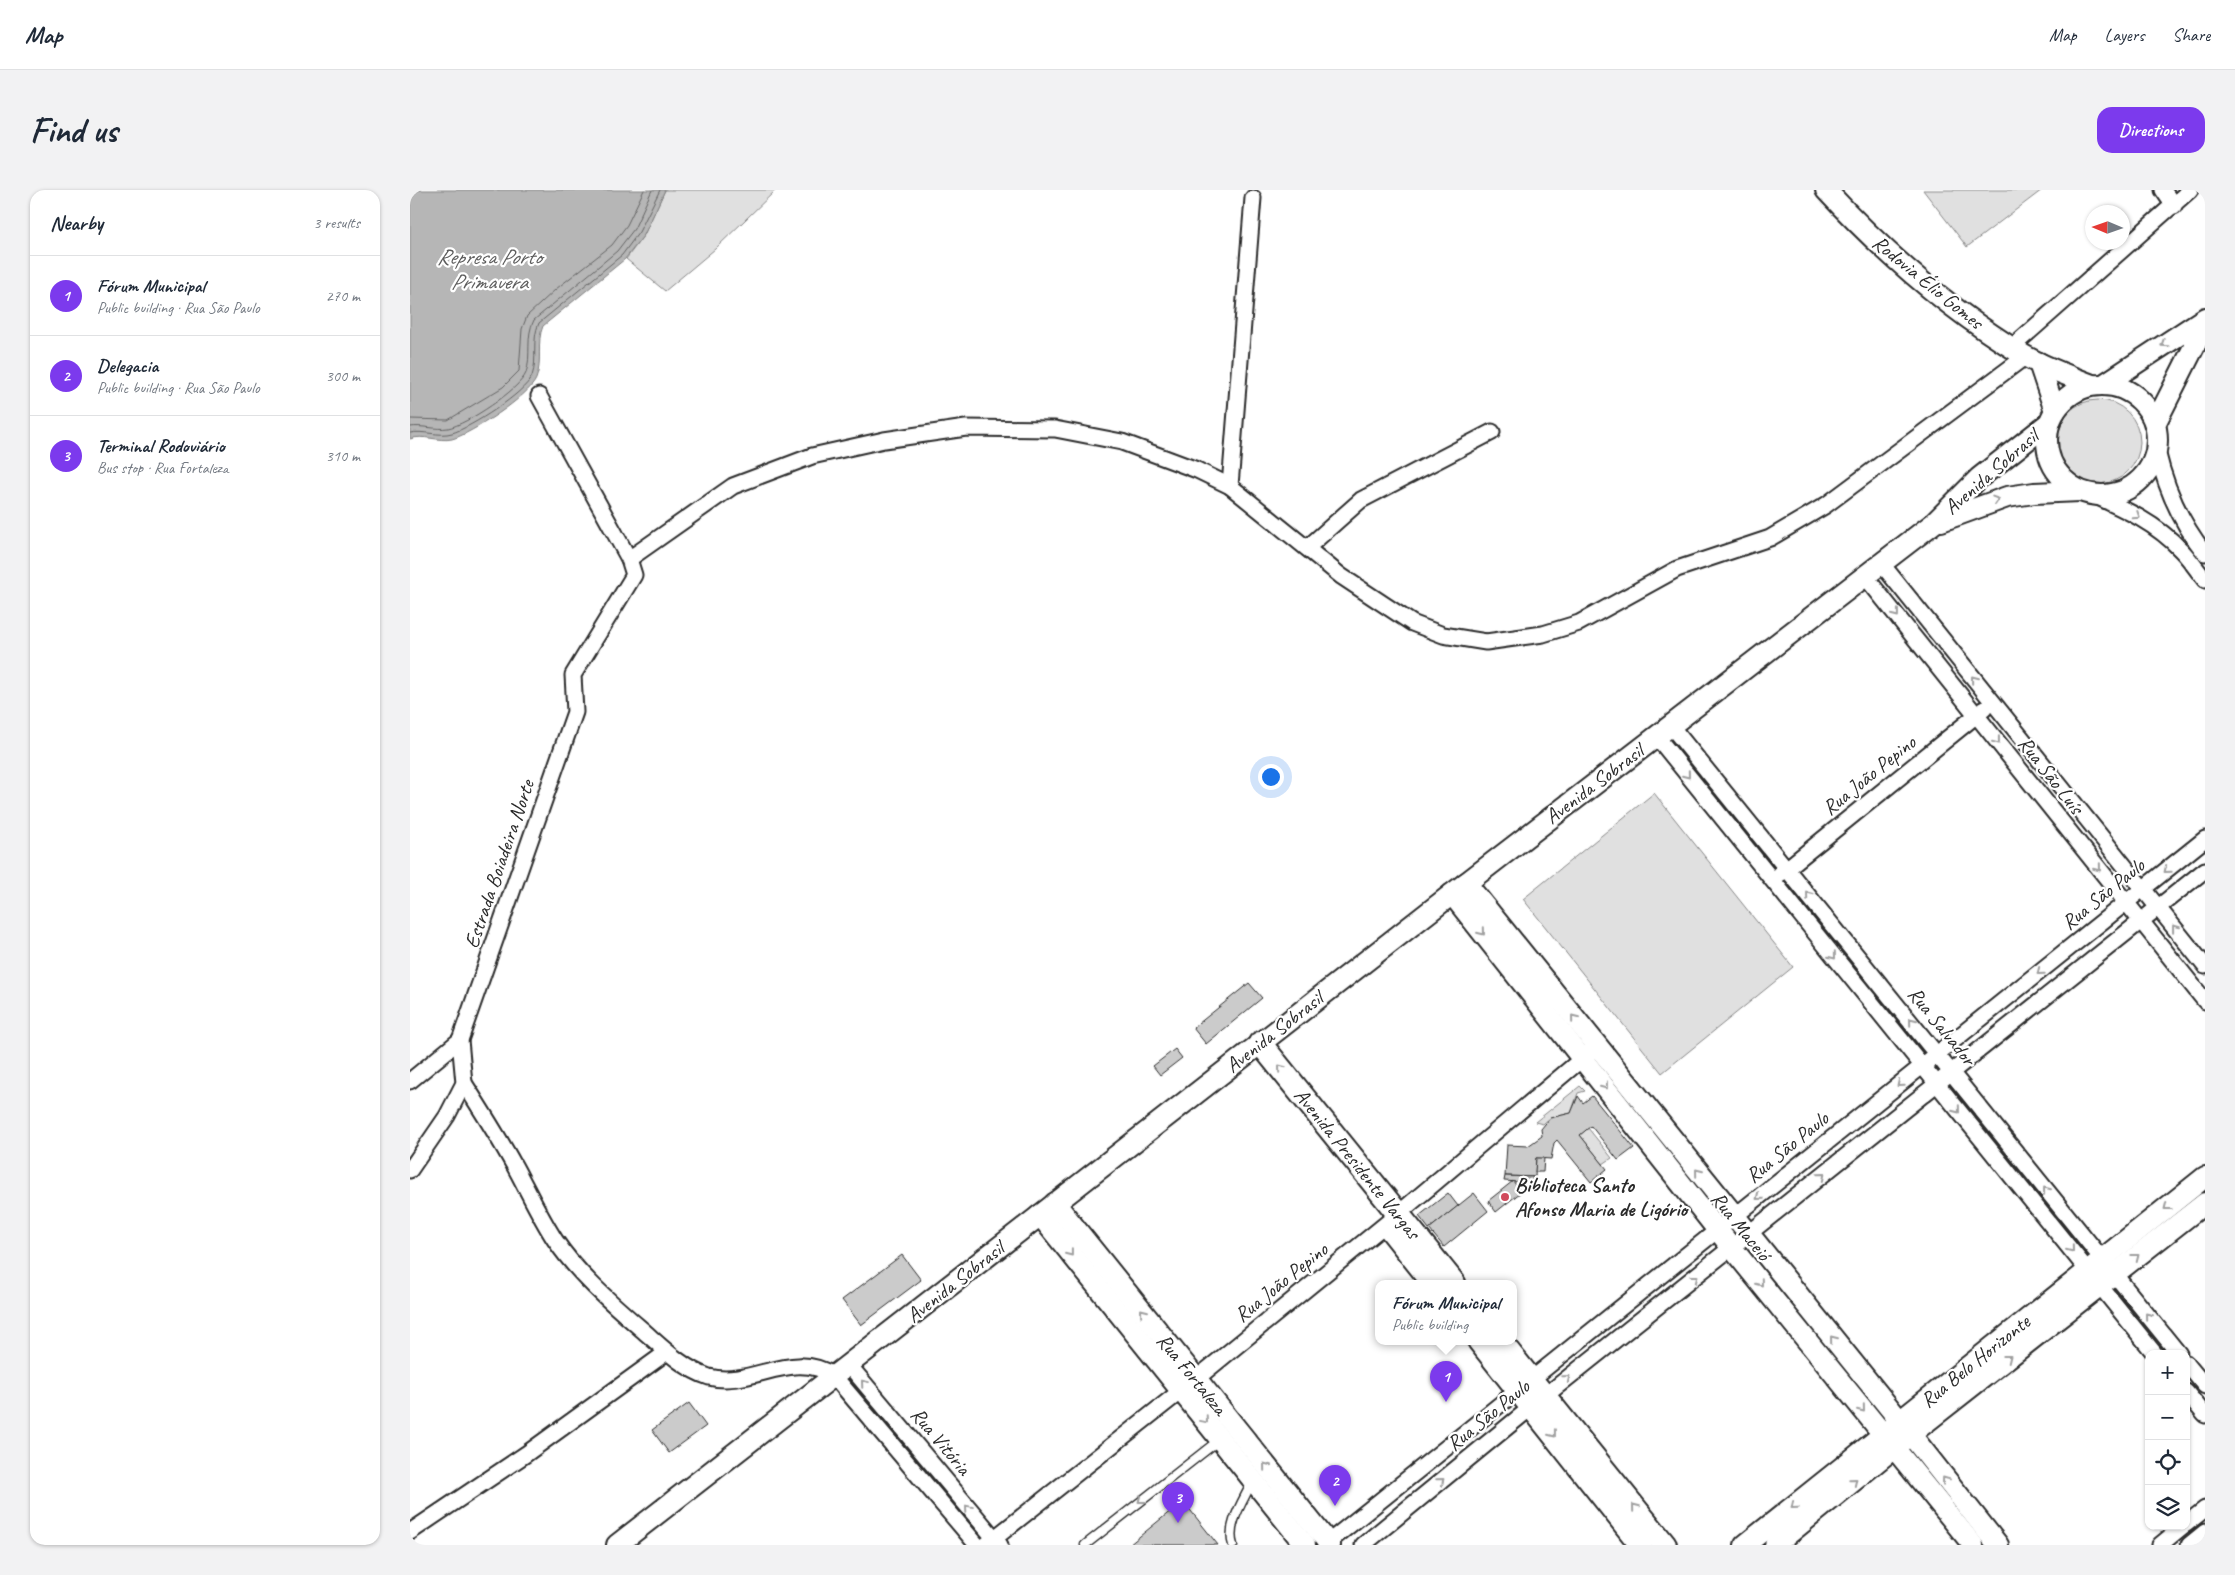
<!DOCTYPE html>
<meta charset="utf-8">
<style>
:root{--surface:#fff;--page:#f2f2f3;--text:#1f2937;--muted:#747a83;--line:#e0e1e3;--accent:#7c3aed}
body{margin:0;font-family:Caveat,sans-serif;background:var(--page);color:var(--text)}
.controls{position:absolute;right:15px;bottom:15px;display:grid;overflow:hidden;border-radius:10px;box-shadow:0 1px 4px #0004}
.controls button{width:45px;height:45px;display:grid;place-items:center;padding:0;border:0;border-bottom:1px solid var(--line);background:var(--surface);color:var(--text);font:25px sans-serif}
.compass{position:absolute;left:1675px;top:15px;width:45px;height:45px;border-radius:50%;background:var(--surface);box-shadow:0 1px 4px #0004;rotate:272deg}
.you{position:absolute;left:860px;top:586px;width:18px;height:18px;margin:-12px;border:4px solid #fff;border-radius:50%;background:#1a73e8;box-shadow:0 0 0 8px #1a73e833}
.badge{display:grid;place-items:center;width:32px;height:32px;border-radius:50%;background:var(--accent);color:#fff;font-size:16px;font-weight:700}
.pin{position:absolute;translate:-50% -41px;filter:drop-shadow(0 1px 2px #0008)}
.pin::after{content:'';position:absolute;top:26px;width:18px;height:15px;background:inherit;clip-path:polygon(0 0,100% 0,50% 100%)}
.popup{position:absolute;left:965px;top:1090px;width:142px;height:65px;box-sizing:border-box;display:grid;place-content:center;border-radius:10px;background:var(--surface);filter:drop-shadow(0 1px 4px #0005);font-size:16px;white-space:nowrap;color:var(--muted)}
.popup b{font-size:19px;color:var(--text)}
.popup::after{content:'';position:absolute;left:50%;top:100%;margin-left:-10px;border:10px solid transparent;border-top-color:var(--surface)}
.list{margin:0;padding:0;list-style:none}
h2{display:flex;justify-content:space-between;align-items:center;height:65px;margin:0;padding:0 20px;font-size:21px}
h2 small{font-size:16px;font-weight:400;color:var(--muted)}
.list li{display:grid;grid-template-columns:32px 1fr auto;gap:15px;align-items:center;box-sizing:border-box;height:80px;padding:0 20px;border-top:1px solid var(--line)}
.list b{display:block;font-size:19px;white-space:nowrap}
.list p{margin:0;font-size:16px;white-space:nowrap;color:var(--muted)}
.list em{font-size:16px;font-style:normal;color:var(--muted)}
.icon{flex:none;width:28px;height:28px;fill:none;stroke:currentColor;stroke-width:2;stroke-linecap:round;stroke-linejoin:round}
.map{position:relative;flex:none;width:1795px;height:1355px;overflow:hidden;border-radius:15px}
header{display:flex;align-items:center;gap:30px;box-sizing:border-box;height:70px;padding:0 25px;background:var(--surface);border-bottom:1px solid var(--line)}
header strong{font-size:24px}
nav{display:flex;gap:28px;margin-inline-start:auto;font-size:18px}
.intro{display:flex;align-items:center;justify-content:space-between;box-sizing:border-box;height:120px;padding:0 30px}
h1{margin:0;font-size:35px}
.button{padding:12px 22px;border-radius:15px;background:var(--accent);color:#fff;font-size:18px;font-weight:700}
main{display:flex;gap:30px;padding:0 30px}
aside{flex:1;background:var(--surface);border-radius:15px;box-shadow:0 1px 4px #0004}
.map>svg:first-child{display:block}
</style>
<header>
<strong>Map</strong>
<nav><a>Map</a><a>Layers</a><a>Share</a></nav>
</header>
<div class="intro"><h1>Find us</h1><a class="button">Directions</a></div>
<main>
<aside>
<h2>Nearby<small>3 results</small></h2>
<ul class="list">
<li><span class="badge">1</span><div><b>Fórum Municipal</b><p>Public building · Rua São Paulo</p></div><em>270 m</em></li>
<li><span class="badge">2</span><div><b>Delegacia</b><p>Public building · Rua São Paulo</p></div><em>300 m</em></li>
<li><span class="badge">3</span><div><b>Terminal Rodoviário</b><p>Bus stop · Rua Fortaleza</p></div><em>310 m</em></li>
</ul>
</aside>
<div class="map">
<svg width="1795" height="1355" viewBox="0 0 1795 1355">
<rect width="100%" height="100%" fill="#fff"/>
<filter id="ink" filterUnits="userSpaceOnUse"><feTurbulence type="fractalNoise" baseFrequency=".02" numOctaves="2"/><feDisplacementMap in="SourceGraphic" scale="10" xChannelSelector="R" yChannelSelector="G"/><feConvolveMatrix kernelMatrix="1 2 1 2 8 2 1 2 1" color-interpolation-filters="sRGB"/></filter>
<g filter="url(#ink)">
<!-- green -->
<g fill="#e0e0e0" stroke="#868686">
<polygon points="255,0 366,0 305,59 255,101 216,69 234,45"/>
<polygon points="1513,0 1632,0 1557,57"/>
<circle cx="1688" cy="252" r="42"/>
<polygon points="1244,603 1383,777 1252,883 1113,709"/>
<polygon points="1170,896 1175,901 1168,903 1161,923 1140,928 1133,934 1125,932"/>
<polygon points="1178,938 1202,968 1193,974 1170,945"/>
</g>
<!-- water -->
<path fill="#b6b6b6" stroke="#7e7e7e" d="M0 0H255L234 45 215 69 133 136C126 152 133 172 126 189 119 206 61 244 42 249 29 252 13 244 0 249Z"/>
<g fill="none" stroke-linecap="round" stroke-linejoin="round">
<!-- shore -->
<g stroke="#636363" stroke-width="1">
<polyline points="0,229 38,230 93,197 109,181 112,139 117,126 146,99 202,55 217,35 234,0"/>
<path d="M0 237C12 235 26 240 38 238 56 235 110 199 116 183 122 165 115 147 124 130L207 61 224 39 242 0"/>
<path d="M0 243C13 240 29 247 42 243 60 238 115 203 122 186 128 169 121 150 129 133L212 65 229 42 250 0"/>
</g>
</g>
<!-- building -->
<g fill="#cbcbcb" stroke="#2b2b2b">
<polygon points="839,793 852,808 796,854 783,838"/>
<polygon points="765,859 772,868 750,885 743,876"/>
<polygon points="1168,906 1173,913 1182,906 1224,958 1208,970 1181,936 1170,945 1197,979 1181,992 1147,950 1144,953 1141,969 1126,968 1125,987 1095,986 1097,955 1118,956 1132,946 1131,939 1140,928 1161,923"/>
<polygon points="1126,968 1134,968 1133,982 1125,982"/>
<polygon points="1095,986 1123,987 1122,993 1094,991"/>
<polygon points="1103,991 1111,1002 1086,1022 1078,1011"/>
<polygon points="1038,1003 1048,1016 1019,1039 1009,1026"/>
<polygon points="1064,1003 1078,1021 1034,1057 1019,1039"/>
<polygon points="492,1065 511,1090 451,1135 432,1110"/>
<polygon points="279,1213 296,1236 259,1263 242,1240"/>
<polygon points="773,1311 808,1355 719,1355"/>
</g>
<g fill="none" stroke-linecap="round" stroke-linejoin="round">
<defs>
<g id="lane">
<polyline points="675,1355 809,1250"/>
<path d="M823 1355C816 1335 834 1310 842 1292"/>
</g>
<g id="street">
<polyline points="1753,0 1764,16"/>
<polyline points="1602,157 1780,0"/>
<path d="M1747 261C1756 299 1771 333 1795 363"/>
<polyline points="820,296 843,8"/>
<path d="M1683 305C1715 319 1747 334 1771 360 1780 369 1787 380 1795 390"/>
<polyline points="897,358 951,310 1082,242"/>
<polyline points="219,369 323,296 402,266 474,250 556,238 645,239 712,252 787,280 820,296 931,386 1002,433 1033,445 1076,452 1133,444 1169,433 1267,379 1360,348 1416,315 1616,166"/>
<polyline points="1471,373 1795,776"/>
<polyline points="1455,386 1795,811"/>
<polyline points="1261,536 1769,1164"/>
<polyline points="1247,547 1745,1164"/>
<polyline points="1370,684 1574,519"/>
<polyline points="0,891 50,850"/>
<path d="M54 893C72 921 89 948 105 977 118 1001 130 1027 145 1050 169 1086 205 1116 237 1144 255 1160 276 1180 299 1187 342 1198 382 1158 424 1186L567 1355"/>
<polyline points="0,980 37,926 54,893 50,850 165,522 163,485 224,385 219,369 129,206"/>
<polyline points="1776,1173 1795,1196"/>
<polyline points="439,1175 590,1355"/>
<polyline points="1776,1202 1795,1225"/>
<polyline points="1776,1334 1795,1319"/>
<polyline points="0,1342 116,1264 257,1162"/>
<polyline points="576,1355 786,1189 988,1024 1180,862"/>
<polyline points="915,1355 1795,649"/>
<polyline points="953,1355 1135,1206 1795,680"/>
<polyline points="1750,1355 1773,1336"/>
<polyline points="1779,1355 1795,1342"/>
</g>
<g id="secondary">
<path d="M1416 0C1475 64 1541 121 1615 166 1636 178 1660 186 1682 195"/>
<polyline points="1629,173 1645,221"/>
<circle cx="1692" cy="250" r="55"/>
<polyline points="1693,195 1795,128"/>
<polyline points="1745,234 1795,135"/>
<polyline points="1531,331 1597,307 1624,303 1670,301"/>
<polyline points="1056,693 1490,1231 1588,1355"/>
<polyline points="1042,704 1322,1058 1563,1355"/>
<polyline points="645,1013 920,1355"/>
<polyline points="630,1025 895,1355"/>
<polyline points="207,1355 1042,704 1524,333 1569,288 1640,232"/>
<polyline points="1335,1355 1795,987"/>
<polyline points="1365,1355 1501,1244 1795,1013"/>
</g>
<g id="primary">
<path id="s1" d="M850 853 1044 1093"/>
<polyline points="980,1039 1023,1093"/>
<polyline points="1069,1151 1231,1355"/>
<polyline points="1090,1151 1255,1355"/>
</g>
</defs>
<!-- lane casing -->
<use href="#lane" stroke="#2b2b2b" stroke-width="11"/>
<!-- street casing -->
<use href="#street" stroke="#2b2b2b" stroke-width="19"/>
<!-- secondary casing -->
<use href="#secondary" stroke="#2b2b2b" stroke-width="24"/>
<!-- primary casing -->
<use href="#primary" stroke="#2b2b2b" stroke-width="26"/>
<!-- lane -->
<use href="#lane" stroke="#fff" stroke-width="8"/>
<!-- street -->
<use href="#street" stroke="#fff" stroke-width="15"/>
<!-- secondary -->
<use href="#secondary" stroke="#fff" stroke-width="20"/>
<!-- primary -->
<use href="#primary" stroke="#fff" stroke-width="22"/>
</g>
<!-- one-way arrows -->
<defs><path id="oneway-chevron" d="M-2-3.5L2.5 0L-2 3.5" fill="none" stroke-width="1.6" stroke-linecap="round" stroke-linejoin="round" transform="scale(1.25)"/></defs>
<g stroke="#a0a0a0">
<use href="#oneway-chevron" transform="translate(1754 154) rotate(147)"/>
<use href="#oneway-chevron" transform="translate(1586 310) rotate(-18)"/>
<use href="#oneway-chevron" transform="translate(1727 326) rotate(33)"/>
<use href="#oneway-chevron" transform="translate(1486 424) rotate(52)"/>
<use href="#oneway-chevron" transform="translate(1564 489) rotate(-129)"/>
<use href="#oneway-chevron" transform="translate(1587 551) rotate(52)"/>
<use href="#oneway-chevron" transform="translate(1277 585) rotate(51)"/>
<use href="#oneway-chevron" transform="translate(1688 678) rotate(51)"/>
<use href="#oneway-chevron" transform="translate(1757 680) rotate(141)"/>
<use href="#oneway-chevron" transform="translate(1399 705) rotate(-129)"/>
<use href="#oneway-chevron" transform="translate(1765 738) rotate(-128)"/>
<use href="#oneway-chevron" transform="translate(1072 742) rotate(51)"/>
<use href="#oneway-chevron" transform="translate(1423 766) rotate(51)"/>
<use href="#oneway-chevron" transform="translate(1630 782) rotate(141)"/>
<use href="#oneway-chevron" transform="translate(1164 828) rotate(-129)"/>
<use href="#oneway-chevron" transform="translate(1502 831) rotate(-129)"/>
<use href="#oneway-chevron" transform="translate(871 878) rotate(-129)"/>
<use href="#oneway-chevron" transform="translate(1490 894) rotate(141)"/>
<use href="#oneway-chevron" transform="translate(1195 896) rotate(52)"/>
<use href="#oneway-chevron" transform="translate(1547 920) rotate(51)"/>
<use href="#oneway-chevron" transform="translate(1288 982) rotate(-129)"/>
<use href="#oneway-chevron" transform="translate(1412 986) rotate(-39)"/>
<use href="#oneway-chevron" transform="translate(1636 1000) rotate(-128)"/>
<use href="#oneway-chevron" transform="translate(1349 1007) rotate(141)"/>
<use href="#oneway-chevron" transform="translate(1757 1017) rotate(142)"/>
<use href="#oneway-chevron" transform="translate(1661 1059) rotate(51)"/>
<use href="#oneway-chevron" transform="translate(660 1063) rotate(52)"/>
<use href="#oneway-chevron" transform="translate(1726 1067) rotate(-38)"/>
<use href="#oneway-chevron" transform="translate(1285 1088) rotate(-38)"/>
<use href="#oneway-chevron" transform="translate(1350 1093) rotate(51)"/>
<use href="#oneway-chevron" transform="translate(733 1122) rotate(-129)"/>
<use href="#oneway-chevron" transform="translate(1738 1126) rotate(-129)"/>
<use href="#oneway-chevron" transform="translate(1423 1149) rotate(-129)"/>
<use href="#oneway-chevron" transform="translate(1598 1168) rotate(-38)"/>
<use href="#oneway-chevron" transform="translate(1157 1188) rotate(-39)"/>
<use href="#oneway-chevron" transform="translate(454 1193) rotate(-130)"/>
<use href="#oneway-chevron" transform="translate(1452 1219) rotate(51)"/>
<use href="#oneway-chevron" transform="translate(795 1230) rotate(50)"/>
<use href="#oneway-chevron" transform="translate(1143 1244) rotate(52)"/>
<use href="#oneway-chevron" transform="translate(856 1276) rotate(-129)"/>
<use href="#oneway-chevron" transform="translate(1535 1290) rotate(-127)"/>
<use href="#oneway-chevron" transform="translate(1031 1291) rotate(-40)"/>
<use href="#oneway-chevron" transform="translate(1444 1291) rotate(-39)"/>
<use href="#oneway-chevron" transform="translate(731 1310) rotate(142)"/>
<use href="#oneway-chevron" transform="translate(1384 1316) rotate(141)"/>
<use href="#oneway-chevron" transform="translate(1225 1317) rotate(-129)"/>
<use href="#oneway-chevron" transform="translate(558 1318) rotate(-130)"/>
</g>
</g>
<!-- markers -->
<circle fill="#d1495b" stroke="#fff" stroke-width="2" cx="1095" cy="1007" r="5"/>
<g text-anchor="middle" stroke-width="4.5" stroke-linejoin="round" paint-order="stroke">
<!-- street labels -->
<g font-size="21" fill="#2b2b2b" stroke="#fff">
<text transform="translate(1518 92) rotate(39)" y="7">Rodovia Élio Gomes</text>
<text transform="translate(1581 282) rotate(-41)" y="7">Avenida Sobrasil</text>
<text transform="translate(1459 585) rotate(-39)" y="7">Rua João Pepino</text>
<text transform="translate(1641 585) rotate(52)" y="7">Rua São Luís</text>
<text transform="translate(1184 594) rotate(-37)" y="7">Avenida Sobrasil</text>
<text transform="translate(89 674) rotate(-71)" y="7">Estrada Boiadeira Norte</text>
<text transform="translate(1693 704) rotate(-39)" y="7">Rua São Paulo</text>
<text transform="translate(1532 836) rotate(51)" y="7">Rua Salvador</text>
<text transform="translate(864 842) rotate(-38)" y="7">Avenida Sobrasil</text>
<text transform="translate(1377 957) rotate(-39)" y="7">Rua São Paulo</text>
<text dy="7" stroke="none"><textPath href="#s1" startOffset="155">Avenida Presidente Vargas</textPath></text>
<text transform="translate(1331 1036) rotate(51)" y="7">Rua Maceió</text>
<text transform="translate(545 1092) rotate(-38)" y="7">Avenida Sobrasil</text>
<text transform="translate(871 1092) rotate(-39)" y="7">Rua João Pepino</text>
<text transform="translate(1565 1171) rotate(-39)" y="7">Rua Belo Horizonte</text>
<text transform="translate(782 1184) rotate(51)" y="7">Rua Fortaleza</text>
<text transform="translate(1078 1225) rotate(-39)" y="7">Rua São Paulo</text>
<text transform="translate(531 1251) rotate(50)" y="7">Rua Vitória</text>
</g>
<!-- poi labels -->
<g font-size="21" font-weight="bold" fill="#2b2b2b" stroke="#fff" text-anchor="start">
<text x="1105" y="1002">Biblioteca Santo<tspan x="1105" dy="24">Afonso Maria de Ligório</tspan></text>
</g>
<!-- water labels -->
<g font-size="22" font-style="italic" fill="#5c5c5c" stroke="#fff">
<text x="79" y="74">Represa Porto<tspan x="79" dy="25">Primavera</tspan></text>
</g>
</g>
</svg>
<div class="controls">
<button>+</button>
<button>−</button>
<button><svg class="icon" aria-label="locate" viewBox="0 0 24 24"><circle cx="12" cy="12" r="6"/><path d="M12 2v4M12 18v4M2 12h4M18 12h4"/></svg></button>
<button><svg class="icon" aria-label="layers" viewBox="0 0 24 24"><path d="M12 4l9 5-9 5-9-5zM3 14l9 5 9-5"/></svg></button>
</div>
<svg class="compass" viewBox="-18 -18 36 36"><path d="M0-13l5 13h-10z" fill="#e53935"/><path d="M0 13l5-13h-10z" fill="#747a83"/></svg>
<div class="you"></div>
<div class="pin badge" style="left:1036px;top:1212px">1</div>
<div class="popup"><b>Fórum Municipal</b>Public building</div>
<div class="pin badge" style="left:925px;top:1316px">2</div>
<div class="pin badge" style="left:768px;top:1333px">3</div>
</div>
</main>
